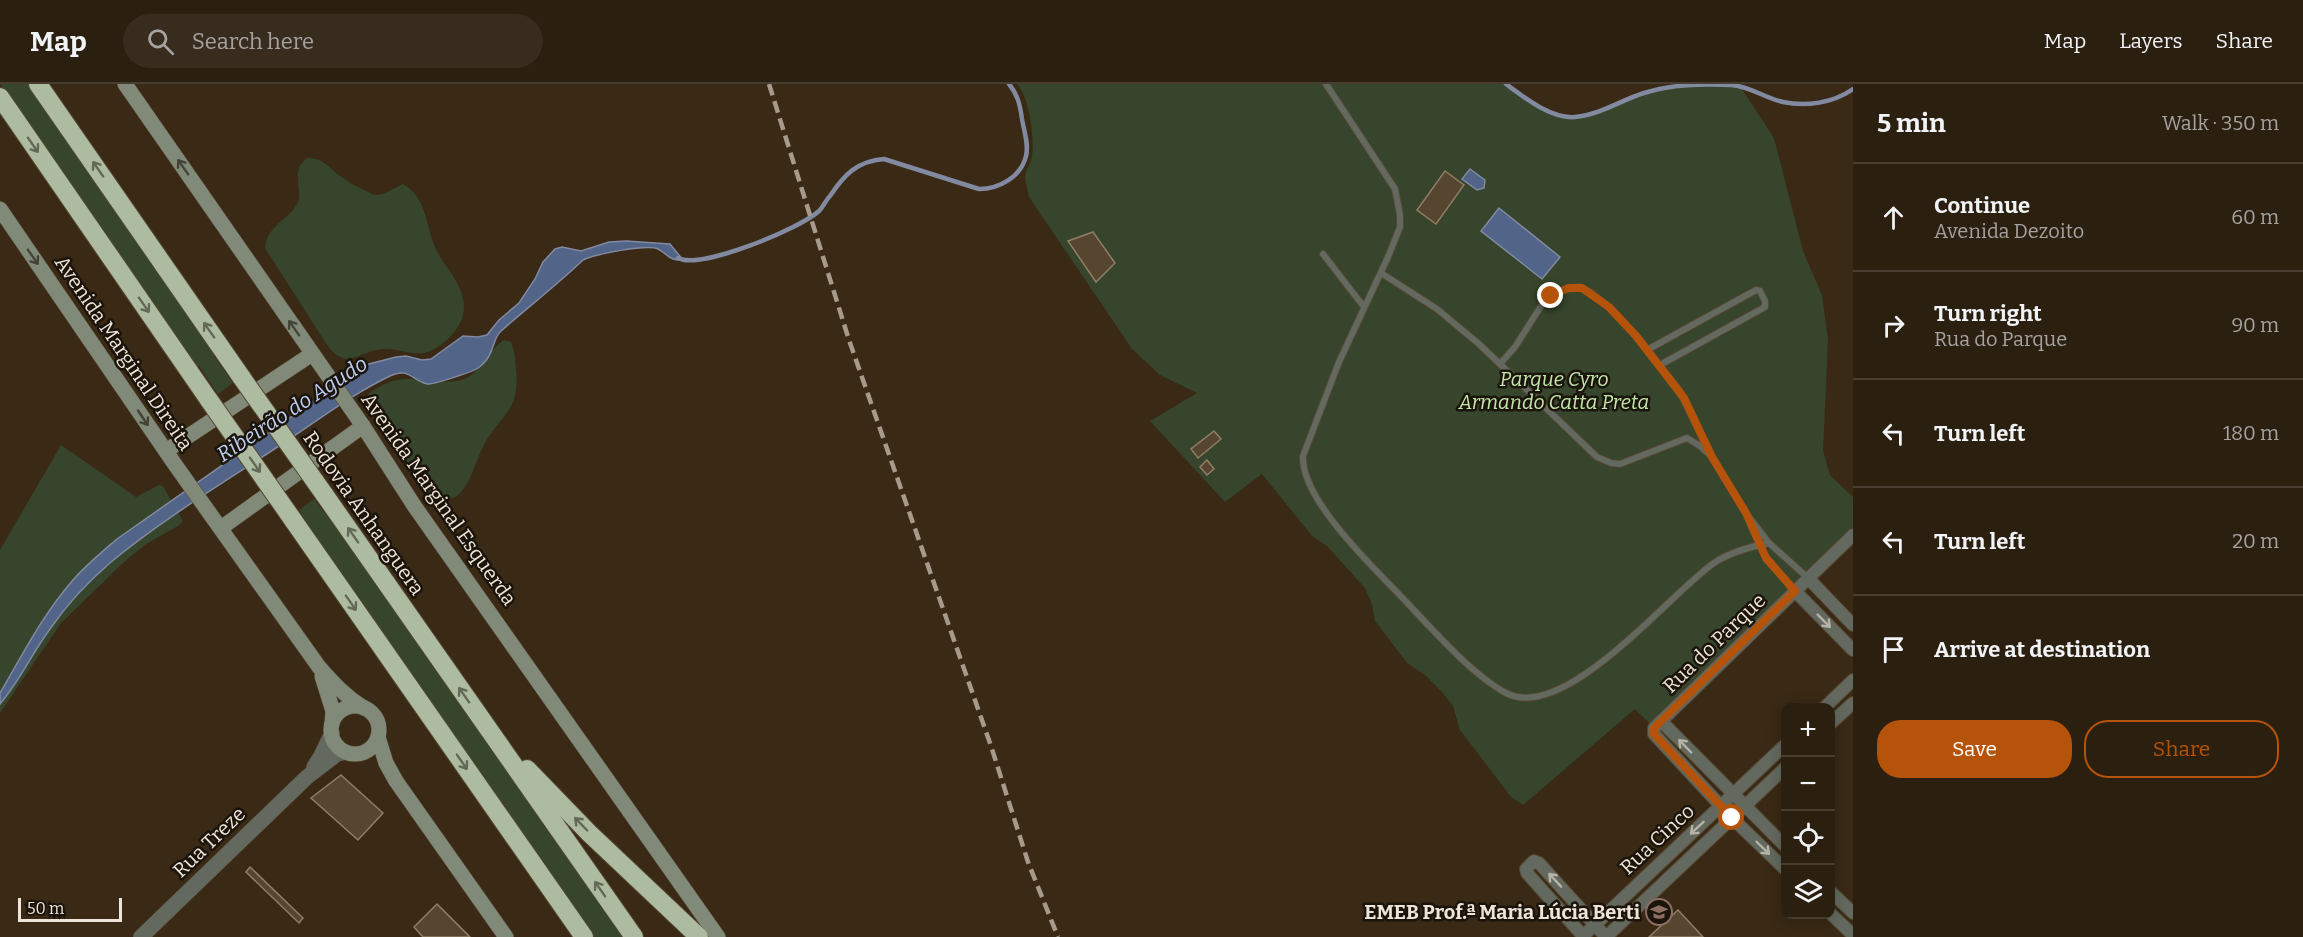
<!DOCTYPE html>
<meta charset="utf-8">
<style>
:root{--surface:#2b1f10;--page:#372c1e;--text:#f1f3f6;--muted:#a6a29f;--line:#473d30;--accent:#b45309}
body{margin:0;font-family:Bitter,serif;background:var(--page);color:var(--text)}
.controls{position:absolute;right:18px;bottom:18px;display:grid;overflow:hidden;border-radius:12px;box-shadow:0 3px 15px #0003}
.controls button{width:54px;height:54px;display:grid;place-items:center;padding:0;border:0;border-bottom:2px solid var(--line);background:var(--surface);color:var(--text);font:30px sans-serif}
.scale{position:absolute;left:18px;bottom:15px;width:104px;box-sizing:border-box;padding-left:6px;border:3px solid #efe4d8;border-top:0;font-size:16px;line-height:21px;white-space:nowrap;color:#efe4d8;-webkit-text-stroke:4px #1b140b;paint-order:stroke}
.stop{position:absolute;width:18px;height:18px;margin:-14px;border:4px solid #b45309;border-radius:50%;background:#fff}
.stop.end{background:#b45309;border-color:#fff;box-shadow:0 2px 6px #0008}
.list{margin:0;padding:0;list-style:none}
h2{display:flex;justify-content:space-between;align-items:center;height:78px;margin:0;padding:0 24px;font-size:26px}
h2 small{font-size:20px;font-weight:400;color:var(--muted)}
.list li{display:grid;grid-template-columns:39px 1fr auto;gap:18px;align-items:center;box-sizing:border-box;height:108px;padding:0 24px;border-top:2px solid var(--line)}
.list b{display:block;font-size:22px;white-space:nowrap}
.list p{margin:0;font-size:20px;white-space:nowrap;color:var(--muted)}
.list em{font-size:20px;font-style:normal;color:var(--muted)}
.actions{display:flex;gap:12px;padding:18px 24px}
.actions a{flex:1;padding:14px 0;border:2px solid var(--accent);border-radius:24px;text-align:center;font-size:21px;color:var(--accent)}
.actions .main{background:var(--accent);color:#fff}
.icon{flex:none;width:33px;height:33px;fill:none;stroke:currentColor;stroke-width:2;stroke-linecap:round;stroke-linejoin:round}
.map{position:relative;flex:none;width:1853px;height:853px;overflow:hidden}
header{display:flex;align-items:center;gap:36px;box-sizing:border-box;height:84px;padding:0 30px;background:var(--surface);border-bottom:2px solid var(--line)}
header strong{font-size:28px}
nav{display:flex;gap:33px;margin-inline-start:auto;font-size:21px}
.search{width:420px;height:54px;background:var(--page);display:flex;align-items:center;gap:15px;box-sizing:border-box;padding:0 21px;border-radius:33px;color:var(--muted);font-size:22px}
main{display:flex}
aside{flex:1;background:var(--surface)}
.map>svg:first-child{display:block}
</style>
<header>
<strong>Map</strong>
<div class="search"><svg class="icon" aria-label="search" viewBox="0 0 24 24"><circle cx="10" cy="10" r="6"/><path d="M15 15l6 6"/></svg>Search here</div>
<nav><a>Map</a><a>Layers</a><a>Share</a></nav>
</header>
<main>
<div class="map">
<svg width="1853" height="853" viewBox="0 0 1853 853">
<rect width="100%" height="100%" fill="#392915"/>
<!-- green -->
<g fill="#36452b">
<polygon points="0,0 29,0 215,268 214,272 233,299 218,310 199,282 195,284"/>
<path d="M1017 0H1506C1543 32 1568 41 1614 22 1624 18 1634 12 1644 9 1675 0 1708 1 1740 2L1774 54 1803 167 1822 211 1828 256 1823 367 1830 391 1853 413V450L1654 644 1635 625 1523 721 1511 713 1460 646 1453 622 1441 607 1425 591 1407 579 1375 537 1372 520 1365 504 1327 462 1312 452 1262 390 1225 418 1150 337 1197 309 1160 291 1132 265 1029 113C1027 103 1023 95 1027 85 1029 81 1031 77 1032 72 1035 54 1029 13 1017 0Z"/>
<path d="M307 74C324 74 328 83 340 92 350 100 363 105 374 111L383 110 403 100C427 114 425 139 435 163 443 182 465 201 464 224 464 243 442 265 424 269 411 271 397 264 383 265 357 267 348 288 327 261L265 164C266 140 296 133 299 114 300 99 292 86 307 74Z"/>
<path d="M504 256 511 258C515 267 515 276 516 285 520 327 503 328 485 359 476 374 470 407 453 414 448 416 441 417 435 418L365 319 368 310C376 305 384 299 393 297 415 290 441 303 464 295 482 288 488 266 504 256Z"/>
<polygon points="61,361 136,413 159,401 163,402 183,437 178,442 146,460 124,478 61,539 0,629 0,466"/>
<polygon points="314,415 343,452 623,853 594,853 322,465 299,426"/>
</g>
<!-- water -->
<g fill="#526488" stroke="#818aa0" stroke-width="1.5">
<polygon points="1470,85 1485,96 1484,104 1477,106 1462,95"/>
<polygon points="1499,124 1560,173 1542,195 1481,147"/>
<path d="M626 157 670 160 683 176C669 177 668 170 658 165 647 160 595 170 583 176 557 201 528 223 501 247 491 256 496 271 478 284 473 288 432 301 427 300 411 296 409 283 390 292 352 310 317 337 282 360 225 398 164 434 111 478 88 498 67 520 50 545 32 569 20 597 0 620V609C23 570 43 530 73 496 86 481 102 468 117 455L365 281 396 273 406 272 422 276 431 275 463 252 478 253 487 251 499 236 519 219 535 195 543 178 555 165 562 163 581 167 609 158Z"/>
</g>
<g fill="none" stroke-linecap="round" stroke-linejoin="round">
<!-- stream -->
<g stroke="#818aa0" stroke-width="4.5">
<path d="M1506 0C1525 14 1551 35 1575 33 1600 31 1621 16 1644 9 1672 0 1702 0 1731 1 1750 2 1764 14 1783 18 1806 23 1833 19 1853 5"/>
<path d="M678 174C701 186 801 144 819 127 823 123 826 116 830 112 844 91 857 77 884 75L979 105C999 105 1021 93 1026 72 1029 60 1024 47 1022 35 1020 21 1018 11 1009 0"/>
</g>
</g>
<!-- building -->
<g fill="#56452f" stroke="#907d66" stroke-width="1.5">
<polygon points="1445,87 1464,101 1436,140 1417,126"/>
<polygon points="1093,148 1115,179 1096,198 1068,157"/>
<polygon points="1214,347 1221,355 1198,374 1191,365"/>
<polygon points="1207,376 1214,385 1207,391 1200,383"/>
<polygon points="341,691 383,729 358,756 311,714"/>
<polygon points="250,783 303,834 299,839 246,788"/>
<polygon points="437,820 470,853 423,853 414,843"/>
<polygon points="1678,826 1703,853 1649,853"/>
</g>
<g fill="none" stroke-linecap="round" stroke-linejoin="round">
<defs>
<g id="service">
<path d="M1326 0 1395 105 1400 131V143L1388 173 1339 278 1303 372C1301 412 1363 473 1390 501 1423 534 1467 588 1506 609 1565 640 1670 509 1714 479 1730 468 1750 463 1769 459"/>
<polyline points="1323,170 1364,223"/>
<polyline points="1381,189 1437,225 1479,260 1597,373 1611,379 1620,380 1687,354 1700,362 1710,371"/>
<polyline points="1647,266 1756,206 1760,207 1765,217 1765,223 1660,281"/>
<polyline points="1500,280 1515,263 1543,219 1551,212 1561,206 1578,203 1590,208 1609,223 1636,251 1679,306 1714,377 1746,429 1769,459 1808,494"/>
<polyline points="1751,441 1766,474 1795,507"/>
</g>
<g id="minor">
<polyline points="1808,494 1853,541"/>
<polyline points="1795,507 1853,566"/>
<polyline points="1824,624 1853,596"/>
<polyline points="1661,637 1786,763"/>
<polyline points="1830,640 1853,619"/>
<polyline points="1786,786 1732,734 1654,650 1654,644 1853,451"/>
<polyline points="1830,807 1853,829"/>
<polyline points="1830,829 1853,851"/>
<polyline points="1582,853 1786,660"/>
<polyline points="1584,853 1527,789 1526,785 1534,777 1539,779 1606,853 1786,683"/>
</g>
<g id="tertiary">
<polyline points="314,683 321,672 332,649"/>
<polyline points="141,853 307,693 337,670 346,668"/>
</g>
<g id="secondary">
<polyline points="125,0 363,342 415,423 718,853"/>
<path d="M0 125 176 382 319 583C333 599 346 613 364 624"/>
<polyline points="166,367 312,270"/>
<polyline points="221,444 363,342"/>
<polyline points="322,592 333,627 332,640"/>
<circle cx="355" cy="646" r="24"/>
<polyline points="378,653 386,679 396,697 506,853"/>
</g>
<g id="motorway">
<polyline points="38,0 242,294"/>
<polyline points="0,13 209,316"/>
<polyline points="324,410 634,853"/>
<polyline points="293,436 584,853"/>
<polyline points="527,685 589,749 699,853"/>
</g>
</defs>
<!-- service casing -->
<use href="#service" stroke="#564734" stroke-width="8"/>
<!-- minor casing -->
<use href="#minor" stroke="#564734" stroke-width="14"/>
<!-- tertiary casing -->
<use href="#tertiary" stroke="#564734" stroke-width="16"/>
<!-- secondary casing -->
<use href="#secondary" stroke="#564734" stroke-width="16"/>
<!-- motorway casing -->
<use href="#motorway" stroke="#564734" stroke-width="20"/>
<!-- service -->
<use href="#service" stroke="#63695e" stroke-width="6"/>
<!-- minor -->
<use href="#minor" stroke="#63695e" stroke-width="12"/>
<!-- tertiary -->
<use href="#tertiary" stroke="#63695e" stroke-width="15"/>
<!-- secondary -->
<use href="#secondary" stroke="#818a79" stroke-width="15"/>
<!-- motorway -->
<use href="#motorway" stroke="#adbba0" stroke-width="18"/>
<!-- rail -->
<polyline stroke="#a79a8b" stroke-width="4.5" stroke-dasharray="12 6" stroke-linecap="butt" points="769,0 849,256 991,662 1028,778 1058,853"/>
<defs>
<g id="motorway-bridge">
<polyline points="242,294 324,410"/>
<polyline points="209,316 293,436"/>
</g>
</defs>
<!-- motorway-bridge casing -->
<use href="#motorway-bridge" stroke="#564734" stroke-width="20" stroke-linecap="butt"/>
<!-- motorway-bridge -->
<use href="#motorway-bridge" stroke="#adbba0" stroke-width="18"/>
</g>
<!-- one-way arrows -->
<defs><path id="oneway-shaft" d="M-6 0H5M1.5-3L5.5 0L1.5 3" fill="none" stroke-width="1.6" stroke-linecap="round" stroke-linejoin="round" transform="scale(1.5)"/></defs>
<g stroke="#646856">
<use href="#oneway-shaft" transform="translate(33 61) rotate(55)"/>
<use href="#oneway-shaft" transform="translate(98 85) rotate(-125)"/>
<use href="#oneway-shaft" transform="translate(144 221) rotate(55)"/>
<use href="#oneway-shaft" transform="translate(209 246) rotate(-125)"/>
<use href="#oneway-shaft" transform="translate(255 381) rotate(55)"/>
<use href="#oneway-shaft" transform="translate(353 451) rotate(-125)"/>
<use href="#oneway-shaft" transform="translate(351 519) rotate(55)"/>
<use href="#oneway-shaft" transform="translate(464 611) rotate(-125)"/>
<use href="#oneway-shaft" transform="translate(462 678) rotate(55)"/>
<use href="#oneway-shaft" transform="translate(581 740) rotate(-134)"/>
<use href="#oneway-shaft" transform="translate(600 805) rotate(-125)"/>
</g>
<g stroke="#444337">
<use href="#oneway-shaft" transform="translate(183 83) rotate(-125)"/>
<use href="#oneway-shaft" transform="translate(33 173) rotate(55)"/>
<use href="#oneway-shaft" transform="translate(294 244) rotate(-125)"/>
<use href="#oneway-shaft" transform="translate(143 334) rotate(56)"/>
</g>
<g stroke="#b7b3a7">
<use href="#oneway-shaft" transform="translate(1824 537) rotate(45)"/>
<use href="#oneway-shaft" transform="translate(1685 662) rotate(-134)"/>
<use href="#oneway-shaft" transform="translate(1697 744) rotate(137)"/>
<use href="#oneway-shaft" transform="translate(1763 764) rotate(44)"/>
<use href="#oneway-shaft" transform="translate(1555 796) rotate(-133)"/>
</g>
<g fill="none" stroke-linecap="round" stroke-linejoin="round">
<!-- route -->
<polyline stroke="#b45309" stroke-width="8" points="1551,212 1568,204 1582,204 1609,223 1636,252 1684,314 1712,373 1746,429 1766,474 1795,507 1654,644 1654,650 1732,734"/>
</g>
<!-- icons -->
<defs>
<symbol id="school-ring" viewBox="-11 -11 22 22"><circle r="9.5" fill="#1b140b" stroke="#8d6e63" stroke-width="1.5"/><path d="M0-5L7-2L0 1L-7-2ZM-4 1L0 2.5L4 1V4Q0 6-4 4Z" fill="#8d6e63"/></symbol>
</defs>
<g fill-rule="evenodd">
<use href="#school-ring" x="1644" y="813" width="30" height="30"/>
</g>
<g text-anchor="middle" stroke-width="5" stroke-linejoin="round" paint-order="stroke">
<!-- street labels -->
<g font-size="20" fill="#efe4d8" stroke="#1b140b">
<text transform="translate(124 269) rotate(56)" y="7">Avenida Marginal Direita</text>
<text transform="translate(439 415) rotate(55)" y="7">Avenida Marginal Esquerda</text>
<text transform="translate(364 429) rotate(55)" y="7">Rodovia Anhanguera</text>
<text transform="translate(1714 559) rotate(-44)" y="7">Rua do Parque</text>
<text transform="translate(1657 755) rotate(-43)" y="7">Rua Cinco</text>
<text transform="translate(209 758) rotate(-44)" y="7">Rua Treze</text>
</g>
<!-- park labels -->
<g font-size="20" font-style="italic" fill="#c2e7aa" stroke="#1b140b">
<text x="1554" y="302">Parque Cyro<tspan x="1554" dy="23">Armando Catta Preta</tspan></text>
</g>
<!-- poi labels -->
<g font-size="20" font-weight="bold" fill="#efe4d8" stroke="#1b140b" text-anchor="end">
<text x="1640" y="835">EMEB Prof.ª Maria Lúcia Berti</text>
</g>
<!-- water labels -->
<g font-size="21" font-style="italic" fill="#bccff3" stroke="#1b140b">
<text transform="translate(292 325) rotate(-33)" y="7">Ribeirão do Agudo</text>
</g>
</g>
</svg>
<div class="controls">
<button>+</button>
<button>−</button>
<button><svg class="icon" aria-label="locate" viewBox="0 0 24 24"><circle cx="12" cy="12" r="6"/><path d="M12 2v4M12 18v4M2 12h4M18 12h4"/></svg></button>
<button><svg class="icon" aria-label="layers" viewBox="0 0 24 24"><path d="M12 4l9 5-9 5-9-5zM3 14l9 5 9-5"/></svg></button>
</div>
<div class="scale">50 m</div>
<div class="stop" style="left:1732px;top:734px"></div>
<div class="stop end" style="left:1551px;top:212px"></div>
</div>
<aside>
<h2>5 min<small>Walk · 350 m</small></h2>
<ul class="list">
<li><svg class="icon" aria-label="ahead" viewBox="0 0 24 24"><path d="M12 20V5M6 11l6-6 6 6"/></svg><div><b>Continue</b><p>Avenida Dezoito</p></div><em>60 m</em></li>
<li><svg class="icon" aria-label="right" viewBox="0 0 24 24"><path d="M7 20v-9h11M14 6l5 5-5 5"/></svg><div><b>Turn right</b><p>Rua do Parque</p></div><em>90 m</em></li>
<li><svg class="icon" aria-label="left" viewBox="0 0 24 24"><path d="M17 20v-9H6M10 6l-5 5 5 5"/></svg><div><b>Turn left</b></div><em>180 m</em></li>
<li><svg class="icon" aria-label="left" viewBox="0 0 24 24"><path d="M17 20v-9H6M10 6l-5 5 5 5"/></svg><div><b>Turn left</b></div><em>20 m</em></li>
<li><svg class="icon" aria-label="arrive" viewBox="0 0 24 24"><path d="M6 21V4h12l-3 4 3 4H6"/></svg><div><b>Arrive at destination</b></div></li>
</ul>
<div class="actions"><a class="main">Save</a><a>Share</a></div>
</aside>
</main>
